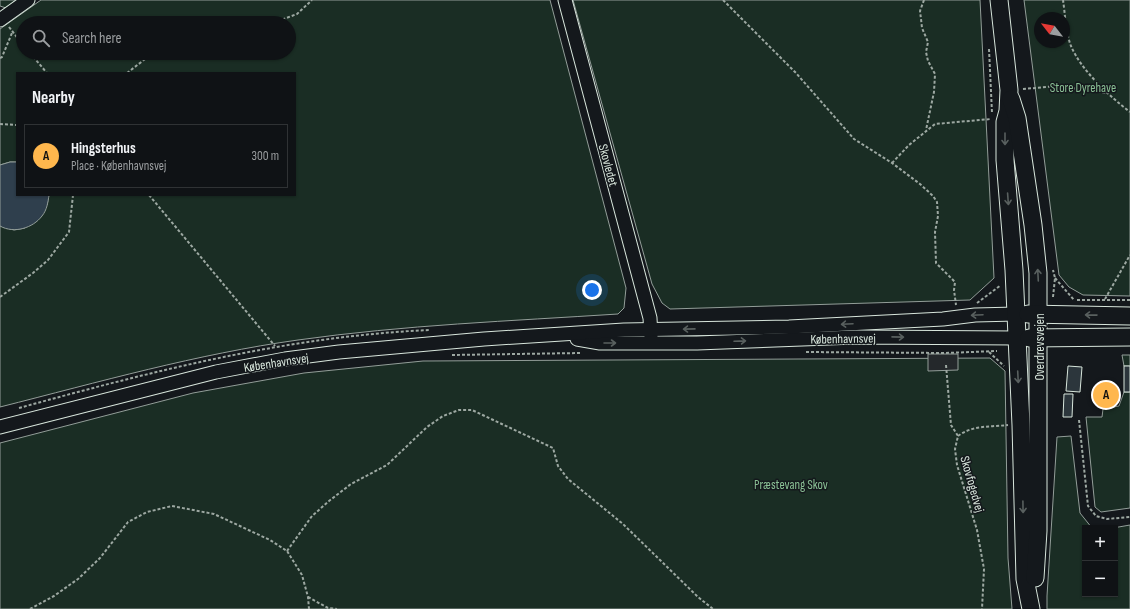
<!DOCTYPE html>
<meta charset="utf-8">
<style>
:root{--surface:#0f1215;--page:#181b1e;--text:#f1f3f6;--muted:#9b9ea0;--line:#2f3234;--accent:#ffb74d}
body{margin:0;font-family:"Sofia Sans Condensed",sans-serif;background:var(--page);color:var(--text)}
.controls{position:absolute;right:12px;bottom:12px;display:grid;overflow:hidden;border-radius:0px;box-shadow:0 1px 3px #0004}
.controls button{width:36px;height:36px;display:grid;place-items:center;padding:0;border:0;border-bottom:1px solid var(--line);background:var(--surface);color:var(--text);font:20px sans-serif}
.compass{position:absolute;left:1034px;top:12px;width:36px;height:36px;border-radius:50%;background:var(--surface);box-shadow:0 1px 3px #0004;rotate:301deg}
.you{position:absolute;left:592px;top:290px;width:14px;height:14px;margin:-10px;border:3px solid #fff;border-radius:50%;background:#1a73e8;box-shadow:0 0 0 6px #1a73e833}
.badge{display:grid;place-items:center;width:26px;height:26px;border-radius:50%;background:var(--accent);color:#111;font-size:13px;font-weight:700}
.pin{position:absolute;translate:-50% -50%;border:2px solid #fff;box-shadow:0 1px 4px #0006}
.list{margin:0;padding:0;list-style:none}
h2{display:flex;justify-content:space-between;align-items:center;height:52px;margin:0;padding:0 16px;font-size:17px}
h2 small{font-size:13px;font-weight:400;color:var(--muted)}
.list li{display:grid;grid-template-columns:26px 1fr auto;gap:12px;align-items:center;box-sizing:border-box;height:64px;margin:0 8px 8px;padding:0 8px;border:1px solid var(--line);border-radius:0px}
.list b{display:block;font-size:15px;white-space:nowrap}
.list p{margin:0;font-size:13px;white-space:nowrap;color:var(--muted)}
.list em{font-size:13px;font-style:normal;color:var(--muted)}
.icon{flex:none;width:22px;height:22px;fill:none;stroke:currentColor;stroke-width:2;stroke-linecap:round;stroke-linejoin:round}
.map{position:relative;flex:none;width:1130px;height:609px;overflow:hidden}
.search{position:absolute;background:var(--surface);box-shadow:0 1px 3px #0004;left:16px;top:16px;width:280px;height:44px;display:flex;align-items:center;gap:10px;box-sizing:border-box;padding:0 14px;border-radius:22px;color:var(--muted);font-size:15px}
.panel{position:absolute;background:var(--surface);box-shadow:0 1px 3px #0004;left:16px;top:72px;width:280px;height:124px;border-radius:0px}
.map>svg:first-child{display:block}
</style>
<div class="map">
<svg width="1130" height="609" viewBox="0 0 1130 609">
<rect width="100%" height="100%" fill="#14181c"/>
<!-- green -->
<g fill="#1a2d24" stroke="#939e99" fill-rule="evenodd">
<polygon points="0,0 16,0 6,8 0,6"/>
<path d="M41 0H550L626 288 624 308 618 314C511 321 404 325 298 340 197 354 99 382 0 407V226L14 230 25 228 47 205 49 195H295V73H17V162H10L0 165V29ZM23 23H289V53H23Z"/>
<polygon points="573,0 980,0 994,278 970,300 670,309 662,303 652,284"/>
<path d="M1024 0H1130V296L1083 295 1069 287 1059 275ZM1040 18H1064V42H1040Z"/>
<polygon points="1122,355 1130,355 1130,366 1124,366"/>
<polygon points="990,358 1005,371 1008,558 1012,609 0,609 0,443 193,393 304,373 423,361"/>
<polygon points="1124,392 1130,392 1130,508 1101,512 1095,507 1086,417 1102,417 1103,409 1119,406"/>
<polygon points="1071,436 1080,513 1092,528 1085,528 1085,594 1115,594 1115,528 1113,528 1130,525 1130,609 1047,609 1047,596 1057,437"/>
</g>
<!-- parking -->
<polygon fill="#24282b" stroke="#939e99" points="928,354 958,354 958,370 928,371"/>
<!-- water -->
<path fill="#2f3f4d" stroke="#939e99" d="M10 162H17V195H49C48 202 47 210 42 216 33 228 14 234 0 226V165Z"/>
<!-- building -->
<g fill="#2c363c" stroke="#d8e6dc">
<polygon points="1068,366 1082,367 1080,392 1066,391"/>
<rect x="1124" y="366" width="6" height="26"/>
<polygon points="1116,388 1117,402 1096,403 1095,389"/>
<polygon points="1064,394 1073,394 1072,417 1063,417"/>
</g>
<g fill="none" stroke-linecap="round" stroke-linejoin="round">
<defs>
<g id="minor">
<polyline points="565,0 650,318 651,337"/>
<polyline points="0,20 28,0"/>
<polyline points="577,339 600,343 697,343 856,337 1017,338"/>
<polyline points="0,427 216,372 285,359 339,352 484,339 624,330 789,327 943,319 975,315 1016,314"/>
</g>
<g id="major">
<polyline points="999,0 1009,90 1008,111 1005,122 1005,160 1014,270 1021,425 1025,579 1031,609"/>
<polyline points="1011,99 1017,118 1033,225 1038,273 1038,531 1035,578"/>
<polyline points="1028,314 1130,316"/>
<polyline points="1029,338 1130,337"/>
</g>
</defs>
<!-- minor casing -->
<use href="#minor" stroke="#d8e6dc" stroke-width="15"/>
<!-- major casing -->
<use href="#major" stroke="#d8e6dc" stroke-width="19"/>
<!-- path -->
<g stroke="#9da8a2" stroke-width="2" stroke-dasharray="3 2" stroke-linecap="butt">
<polyline points="723,0 796,73 854,139 892,163 920,184 933,196 937,202 938,216 935,232 936,263 955,282 954,290 956,305"/>
<polyline points="924,0 920,11 921,19 922,28 928,42 926,52 928,61 935,74 934,92 926,130"/>
<path d="M1063 0C1065 13 1066 34 1071 46 1081 70 1109 96 1130 112"/>
<polyline points="273,23 297,14 312,0"/>
<polyline points="9,27 23,45"/>
<polyline points="989,49 992,113"/>
<polyline points="30,53 47,73"/>
<polyline points="0,58 2,57 12,33"/>
<polyline points="127,73 153,53"/>
<polyline points="1023,89 1058,86 1106,93"/>
<polyline points="0,124 17,125"/>
<polyline points="892,163 909,145 935,124 991,119"/>
<polyline points="149,195 275,346"/>
<polyline points="1055,278 1074,300"/>
<polyline points="0,297 33,273 48,260 69,232 73,195"/>
<polyline points="1053,297 1055,278 1053,270"/>
<polyline points="1105,299 1130,255"/>
<polyline points="1077,300 1130,300"/>
<polyline points="977,303 1001,285"/>
<polyline points="806,352 945,353 997,351"/>
<polyline points="989,352 1004,366"/>
<polyline points="452,355 580,353"/>
<polyline points="946,365 951,425 958,436 955,449 957,465 977,530 984,569 982,609"/>
<path d="M19 408C153 371 289 336 430 330"/>
<polyline points="1079,420 1088,506 1096,516 1107,519 1130,517"/>
<path d="M958 436C972 425 991 427 1008 425"/>
<polyline points="287,551 312,516 329,501 351,484 387,465 427,427 443,416 459,410 472,410 553,448 558,466 568,479 623,524 698,597 713,609"/>
<polyline points="308,597 328,608 337,609"/>
<polyline points="30,609 54,596 78,579 100,558 128,522 147,512 172,506 214,514 270,540 287,551 302,575 308,597 309,609"/>
</g>
<!-- minor -->
<use href="#minor" stroke="#14181c" stroke-width="13"/>
<!-- major -->
<use href="#major" stroke="#14181c" stroke-width="17"/>
</g>
<!-- one-way arrows -->
<defs><path id="oneway-shaft" d="M-6 0H5M1.5-3L5.5 0L1.5 3" fill="none" stroke-width="1.6" stroke-linecap="round" stroke-linejoin="round"/></defs>
<g stroke="#59605f">
<use href="#oneway-shaft" transform="translate(1005 139) rotate(90)"/>
<use href="#oneway-shaft" transform="translate(1008 199) rotate(86)"/>
<use href="#oneway-shaft" transform="translate(1038 275) rotate(-93)"/>
<use href="#oneway-shaft" transform="translate(977 315) rotate(177)"/>
<use href="#oneway-shaft" transform="translate(1091 315) rotate(-179)"/>
<use href="#oneway-shaft" transform="translate(847 324) rotate(177)"/>
<use href="#oneway-shaft" transform="translate(689 329) rotate(179)"/>
<use href="#oneway-shaft" transform="translate(898 337) rotate(1)"/>
<use href="#oneway-shaft" transform="translate(740 341) rotate(-2)"/>
<use href="#oneway-shaft" transform="translate(610 343)"/>
<use href="#oneway-shaft" transform="translate(1018 377) rotate(87)"/>
<use href="#oneway-shaft" transform="translate(1023 507) rotate(89)"/>
</g>
<g text-anchor="middle" stroke-width="3" stroke-linejoin="round" paint-order="stroke">
<!-- park labels -->
<g font-size="13" fill="#8ac095" stroke="#14181c">
<text x="1083" y="92">Store Dyrehave</text>
<text x="791" y="489">Præstevang Skov</text>
</g>
<!-- street labels -->
<g font-size="13" fill="#d8e6dc" stroke="#14181c">
<text transform="translate(609 165) rotate(75)" y="5">Skovledet</text>
<text transform="translate(843 338) rotate(-1)" y="5">Københavnsvej</text>
<text transform="translate(1039 347) rotate(-90)" y="5">Overdrevsvejen</text>
<text transform="translate(276 362) rotate(-9)" y="5">Københavnsvej</text>
<text transform="translate(973 484) rotate(74)" y="5">Skovfogedvej</text>
</g>
</g>
</svg>
<div class="controls">
<button>+</button>
<button>−</button>
</div>
<svg class="compass" viewBox="-18 -18 36 36"><path d="M0-13l5 13h-10z" fill="#e53935"/><path d="M0 13l5-13h-10z" fill="#9b9ea0"/></svg>
<div class="you"></div>
<div class="pin badge" style="left:1106px;top:395px">A</div>
<div class="search"><svg class="icon" aria-label="search" viewBox="0 0 24 24"><circle cx="10" cy="10" r="6"/><path d="M15 15l6 6"/></svg>Search here</div>
<section class="panel">
<h2>Nearby<small></small></h2>
<ul class="list">
<li><span class="badge">A</span><div><b>Hingsterhus</b><p>Place · Københavnsvej</p></div><em>300 m</em></li>
</ul>
</section>
</div>
